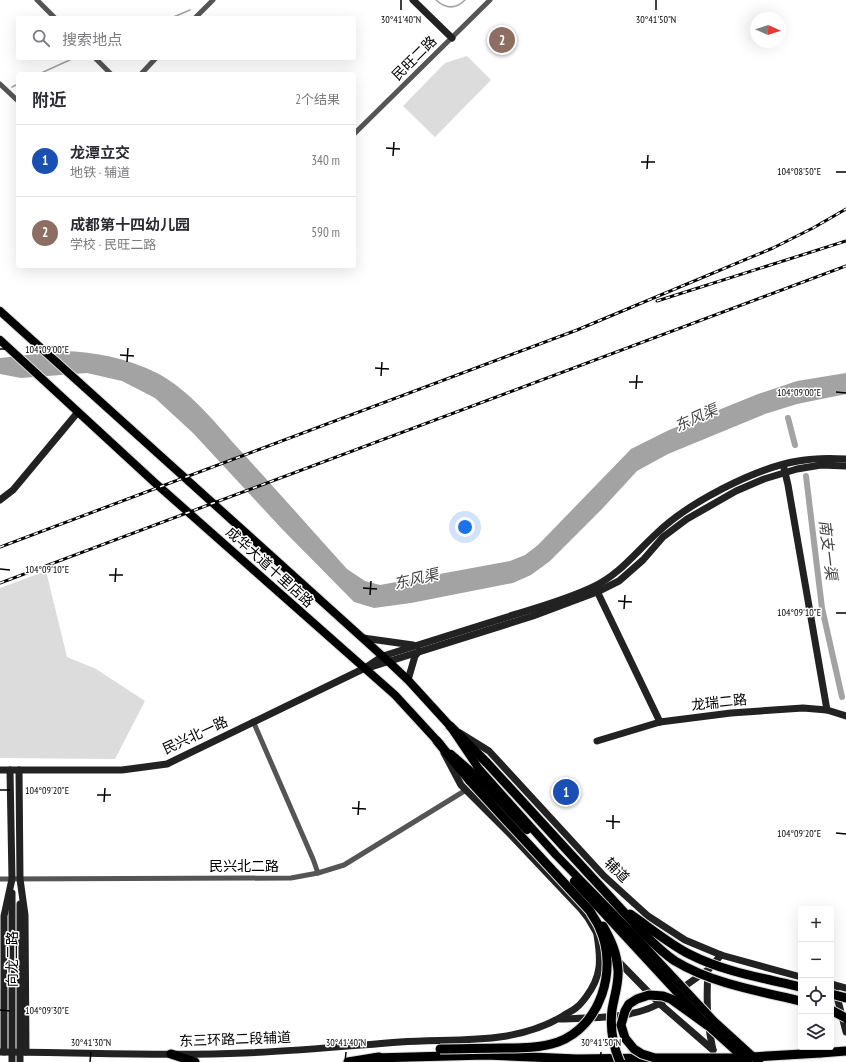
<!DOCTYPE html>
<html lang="zh">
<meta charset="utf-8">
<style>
:root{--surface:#fff;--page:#f7f7f7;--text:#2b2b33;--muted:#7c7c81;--line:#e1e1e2;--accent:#0b8043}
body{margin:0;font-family:"PT Sans Narrow","Noto Sans SC",sans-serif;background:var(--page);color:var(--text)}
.controls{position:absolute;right:12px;bottom:12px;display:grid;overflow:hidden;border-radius:4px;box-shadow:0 4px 16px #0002}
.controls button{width:36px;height:36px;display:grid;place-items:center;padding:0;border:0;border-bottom:1px solid var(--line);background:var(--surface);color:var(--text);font:20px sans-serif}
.compass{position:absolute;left:750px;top:12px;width:36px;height:36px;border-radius:50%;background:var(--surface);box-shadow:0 4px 16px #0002;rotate:93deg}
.you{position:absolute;left:465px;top:527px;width:14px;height:14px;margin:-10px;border:3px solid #fff;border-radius:50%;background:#1a73e8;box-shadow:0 0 0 6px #1a73e833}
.badge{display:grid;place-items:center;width:26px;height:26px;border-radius:50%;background:var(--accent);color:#fff;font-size:13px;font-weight:700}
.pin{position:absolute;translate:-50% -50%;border:2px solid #fff;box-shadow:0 1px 4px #0006}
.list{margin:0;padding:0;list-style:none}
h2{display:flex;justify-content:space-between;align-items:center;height:52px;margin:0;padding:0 16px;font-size:17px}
h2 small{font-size:13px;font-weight:400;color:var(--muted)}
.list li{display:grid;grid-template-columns:26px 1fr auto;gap:12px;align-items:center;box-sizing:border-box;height:72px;padding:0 16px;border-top:1px solid var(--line)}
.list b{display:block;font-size:15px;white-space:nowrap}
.list p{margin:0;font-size:13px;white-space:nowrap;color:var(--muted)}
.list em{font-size:13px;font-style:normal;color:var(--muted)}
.icon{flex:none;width:22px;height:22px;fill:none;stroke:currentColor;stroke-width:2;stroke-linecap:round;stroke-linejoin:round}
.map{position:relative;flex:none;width:846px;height:1062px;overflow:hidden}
.search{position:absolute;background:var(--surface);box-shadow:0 4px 16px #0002;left:16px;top:16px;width:340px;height:44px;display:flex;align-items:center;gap:10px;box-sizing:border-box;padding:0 14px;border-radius:4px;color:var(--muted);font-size:15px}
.panel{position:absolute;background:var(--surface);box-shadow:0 4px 16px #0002;left:16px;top:72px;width:340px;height:196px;border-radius:4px}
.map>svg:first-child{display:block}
</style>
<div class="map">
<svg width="846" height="1062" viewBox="0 0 846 1062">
<rect width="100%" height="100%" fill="#fff"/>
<!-- green -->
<g fill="#dcdcdc">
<polygon points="467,56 491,80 435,137 403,106 445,63"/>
<polygon points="46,571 67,657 96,669 145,701 115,759 0,758 0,588"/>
</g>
<!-- water -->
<path fill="#a3a3a3" d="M63 351C96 352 127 358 157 373 189 390 213 420 237 447 274 487 310 528 347 569L365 581 380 585 510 561 525 555 538 545 631 449 669 430 758 394 797 381 846 373V394L797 404 765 414 668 454 637 471 602 509 550 561 531 575 513 583 411 603 374 608 354 602 282 529 193 433 155 398 122 381 87 373 21 378 0 374V358Z"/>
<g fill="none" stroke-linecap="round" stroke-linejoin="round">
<!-- stream -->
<g stroke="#a3a3a3" stroke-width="1.5">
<path d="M436 0C446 9 456 9 465 0"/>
<polyline points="171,18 190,10"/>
<polyline points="39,74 74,58"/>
<polyline points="12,87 18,84"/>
</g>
<!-- canal -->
<g stroke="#a3a3a3" stroke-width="6">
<polyline points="788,418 795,445"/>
<polyline points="806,476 822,608 842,697"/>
</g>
<defs>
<g id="primary">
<polyline points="0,311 389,662 408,680 450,726 479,769"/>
<polyline points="0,340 154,482 395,695 441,745"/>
<polyline points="451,754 474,774"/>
</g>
<g id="highway">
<polyline points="450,726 487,763"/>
<polyline points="437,741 470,781"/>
<polyline points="820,1053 846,1051"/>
<polyline points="171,1054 195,1062"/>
<polyline points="374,1058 486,1055 577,1059 652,1058"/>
<polyline points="348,1062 379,1057"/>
</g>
</defs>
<!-- primary casing -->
<use href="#primary" stroke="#dbdbdb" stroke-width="10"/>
<!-- highway casing -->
<use href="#highway" stroke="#dbdbdb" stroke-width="11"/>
<!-- street -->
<g stroke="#555" stroke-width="5">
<polyline points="37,0 55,18"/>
<polyline points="195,18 213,0"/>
<polyline points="95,58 111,74"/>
<polyline points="141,74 156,58"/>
<polyline points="0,84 18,101"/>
<polyline points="354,134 490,0"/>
<polyline points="253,721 313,859 318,873"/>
<polyline points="0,879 291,878 318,873 344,865 466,790"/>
</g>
<!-- secondary -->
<g stroke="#222" stroke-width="7">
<polyline points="413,0 452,38"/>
<polyline points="784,468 788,485 827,710"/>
<polyline points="0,500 13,490 78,412"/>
<polyline points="596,589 660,722"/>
<polyline points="363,638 413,645"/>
<polyline points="371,667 533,616 597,592 619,581 643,560 663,537 687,519 736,491 764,479 797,469 821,465 846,466"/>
<polyline points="408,680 415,656 419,651"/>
<polyline points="460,733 489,751 604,876 648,916 685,940 721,955 801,977"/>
<polyline points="597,741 660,722 731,713 803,708 827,710 846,716"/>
<polyline points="444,753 461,785 510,834 581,909 588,918 599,937"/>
<path d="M0 770H122L167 764 365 668 383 656C425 643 466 630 507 617 536 608 566 600 593 587 620 574 635 553 657 533 688 503 755 468 798 461 814 458 830 458 846 459"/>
<polyline points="19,770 20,879 25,915 26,1052"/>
<polyline points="20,904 20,977"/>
<polyline points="616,959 660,1004 713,1050"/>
<path d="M708 973C706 1000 707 1024 713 1050"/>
<polyline points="12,978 12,893"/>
<polyline points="831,984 846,988"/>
<polyline points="834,985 846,1032"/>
<polyline points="678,991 709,969 721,955"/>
<path d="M560 1019C590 1018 638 1019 663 1001"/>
<path d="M0 1052C81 1052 163 1057 244 1053 296 1051 348 1046 400 1042 455 1038 513 1046 563 1016 567 1013 573 1011 577 1007 580 1005 583 1001 586 997 602 976 601 960 597 935"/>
<polyline points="4,1052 4,916 12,879 10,770"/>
</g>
<!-- primary -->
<use href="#primary" stroke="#000" stroke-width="8"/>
<!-- highway -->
<use href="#highway" stroke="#000" stroke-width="9"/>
<defs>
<g id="rail">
<polyline points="657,301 846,241"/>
<polyline points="0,547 577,330 773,248 813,228 846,209"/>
<polyline points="0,583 846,266"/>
</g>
</defs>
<!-- rail casing -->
<use href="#rail" stroke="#000" stroke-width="3"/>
<!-- rail -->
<use href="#rail" stroke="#fff" stroke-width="1.5" stroke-dasharray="4.5" stroke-linecap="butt"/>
<defs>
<g id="primary-bridge">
<polyline points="479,769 556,855 633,934 714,1021 759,1062"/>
<polyline points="474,774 527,830"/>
<polyline points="574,881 707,1025 748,1062"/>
</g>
<g id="highway-bridge">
<path d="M487 763 643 933C653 943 663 953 675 961 713 984 759 991 801 1001"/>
<path d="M630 914C649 927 668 943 689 954 724 972 763 978 801 987"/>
<path d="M603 926C611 940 617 953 618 970 619 983 614 997 612 1010 610 1027 613 1046 620 1062"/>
<polyline points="831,994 846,998"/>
<polyline points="831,1010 846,1018"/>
<polyline points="707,1025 671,999 663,996 649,995 637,999 629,1004 625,1011 621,1025 625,1038 634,1049 642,1054 655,1058 734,1058 820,1053"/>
<path d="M440 1049C461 1049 482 1048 504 1048 522 1048 540 1048 558 1042 601 1026 618 969 600 929 598 923 593 917 590 911L470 781"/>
</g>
</defs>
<!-- primary-bridge casing -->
<use href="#primary-bridge" stroke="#dbdbdb" stroke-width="10" stroke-linecap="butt"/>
<!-- highway-bridge casing -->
<use href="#highway-bridge" stroke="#dbdbdb" stroke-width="11" stroke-linecap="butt"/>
<!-- secondary-bridge -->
<g stroke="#222" stroke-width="7">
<polyline points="20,977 20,1062"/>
<polyline points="12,1062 12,978"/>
</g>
<!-- primary-bridge -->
<use href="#primary-bridge" stroke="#000" stroke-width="8"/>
<!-- highway-bridge -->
<use href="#highway-bridge" stroke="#000" stroke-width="9"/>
</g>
<!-- ticks -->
<path fill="none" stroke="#000" stroke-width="1.5" d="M401 10V0M656 10V0M386 148 400 149M393 156 394 142M641 162H655M647 169 648 155M836 172H846M0 349H10M120 355 134 356M127 362 128 348M375 368 389 369M381 376 382 362M629 382H643M636 389 637 375M836 392 846 393M0 569 10 570M109 575H123M115 582 116 568M363 588 377 589M370 595 371 581M618 601 632 602M624 609 625 595M836 613H846M0 790H10M97 795H111M104 802 105 788M352 808 366 809M358 815 359 801M606 821 620 822M613 829V815M836 833 846 834M0 1010 10 1011M90 1062 91 1052M345 1062 346 1052M600 1062 601 1052"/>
<g text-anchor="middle" stroke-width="3" stroke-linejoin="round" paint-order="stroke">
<!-- street labels -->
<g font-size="14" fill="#000" stroke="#fff">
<text transform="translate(414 58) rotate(-45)" y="5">民旺二路</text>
<text transform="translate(270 567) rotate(42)" y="5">成华大道十里店路</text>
<text transform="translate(719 702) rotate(-6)" y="5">龙瑞二路</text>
<text transform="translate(195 735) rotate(-25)" y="5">民兴北一路</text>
<text x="244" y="871">民兴北二路</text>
<text transform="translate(617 870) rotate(45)" y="5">辅道</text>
<text transform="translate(12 959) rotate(-90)" y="5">向龙二路</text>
<text transform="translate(235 1039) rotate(-2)" y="5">东三环路二段辅道</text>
</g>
<!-- water labels -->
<g font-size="15" font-style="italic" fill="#444" stroke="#fff">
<text transform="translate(696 418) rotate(-24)" y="5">东风渠</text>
<text transform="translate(828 550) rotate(83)" y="5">南支一渠</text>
<text transform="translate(416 579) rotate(-13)" y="5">东风渠</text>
</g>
</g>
<g font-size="10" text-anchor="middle" fill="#000" stroke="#fff" stroke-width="3" stroke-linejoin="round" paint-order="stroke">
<text x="401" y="23">30°41'40"N</text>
<text x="656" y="23">30°41'50"N</text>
<text x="799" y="175">104°08'50"E</text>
<text x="47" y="353">104°09'00"E</text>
<text x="799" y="396">104°09'00"E</text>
<text x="47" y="573">104°09'10"E</text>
<text x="799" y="616">104°09'10"E</text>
<text x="47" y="794">104°09'20"E</text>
<text x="799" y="837">104°09'20"E</text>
<text x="47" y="1014">104°09'30"E</text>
<text x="91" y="1046">30°41'30"N</text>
<text x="346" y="1046">30°41'40"N</text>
<text x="601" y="1046">30°41'50"N</text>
</g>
</svg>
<div class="controls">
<button>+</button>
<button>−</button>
<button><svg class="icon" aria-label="locate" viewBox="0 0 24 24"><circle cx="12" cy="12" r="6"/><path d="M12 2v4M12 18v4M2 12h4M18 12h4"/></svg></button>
<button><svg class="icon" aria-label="layers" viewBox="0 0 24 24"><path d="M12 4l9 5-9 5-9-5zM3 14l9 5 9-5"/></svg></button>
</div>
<svg class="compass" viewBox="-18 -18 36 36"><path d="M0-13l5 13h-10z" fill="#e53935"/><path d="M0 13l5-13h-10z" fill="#7c7c81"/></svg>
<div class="you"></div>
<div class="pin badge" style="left:566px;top:792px;background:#1a4fb4">1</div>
<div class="pin badge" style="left:502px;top:40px;background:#8d6e63">2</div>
<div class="search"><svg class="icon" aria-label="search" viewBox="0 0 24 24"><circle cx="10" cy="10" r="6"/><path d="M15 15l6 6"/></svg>搜索地点</div>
<section class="panel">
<h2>附近<small>2个结果</small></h2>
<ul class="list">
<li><span class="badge" style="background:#1a4fb4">1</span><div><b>龙潭立交</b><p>地铁 · 辅道</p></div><em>340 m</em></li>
<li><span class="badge" style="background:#8d6e63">2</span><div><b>成都第十四幼儿园</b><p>学校 · 民旺二路</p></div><em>590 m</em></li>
</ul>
</section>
</div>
